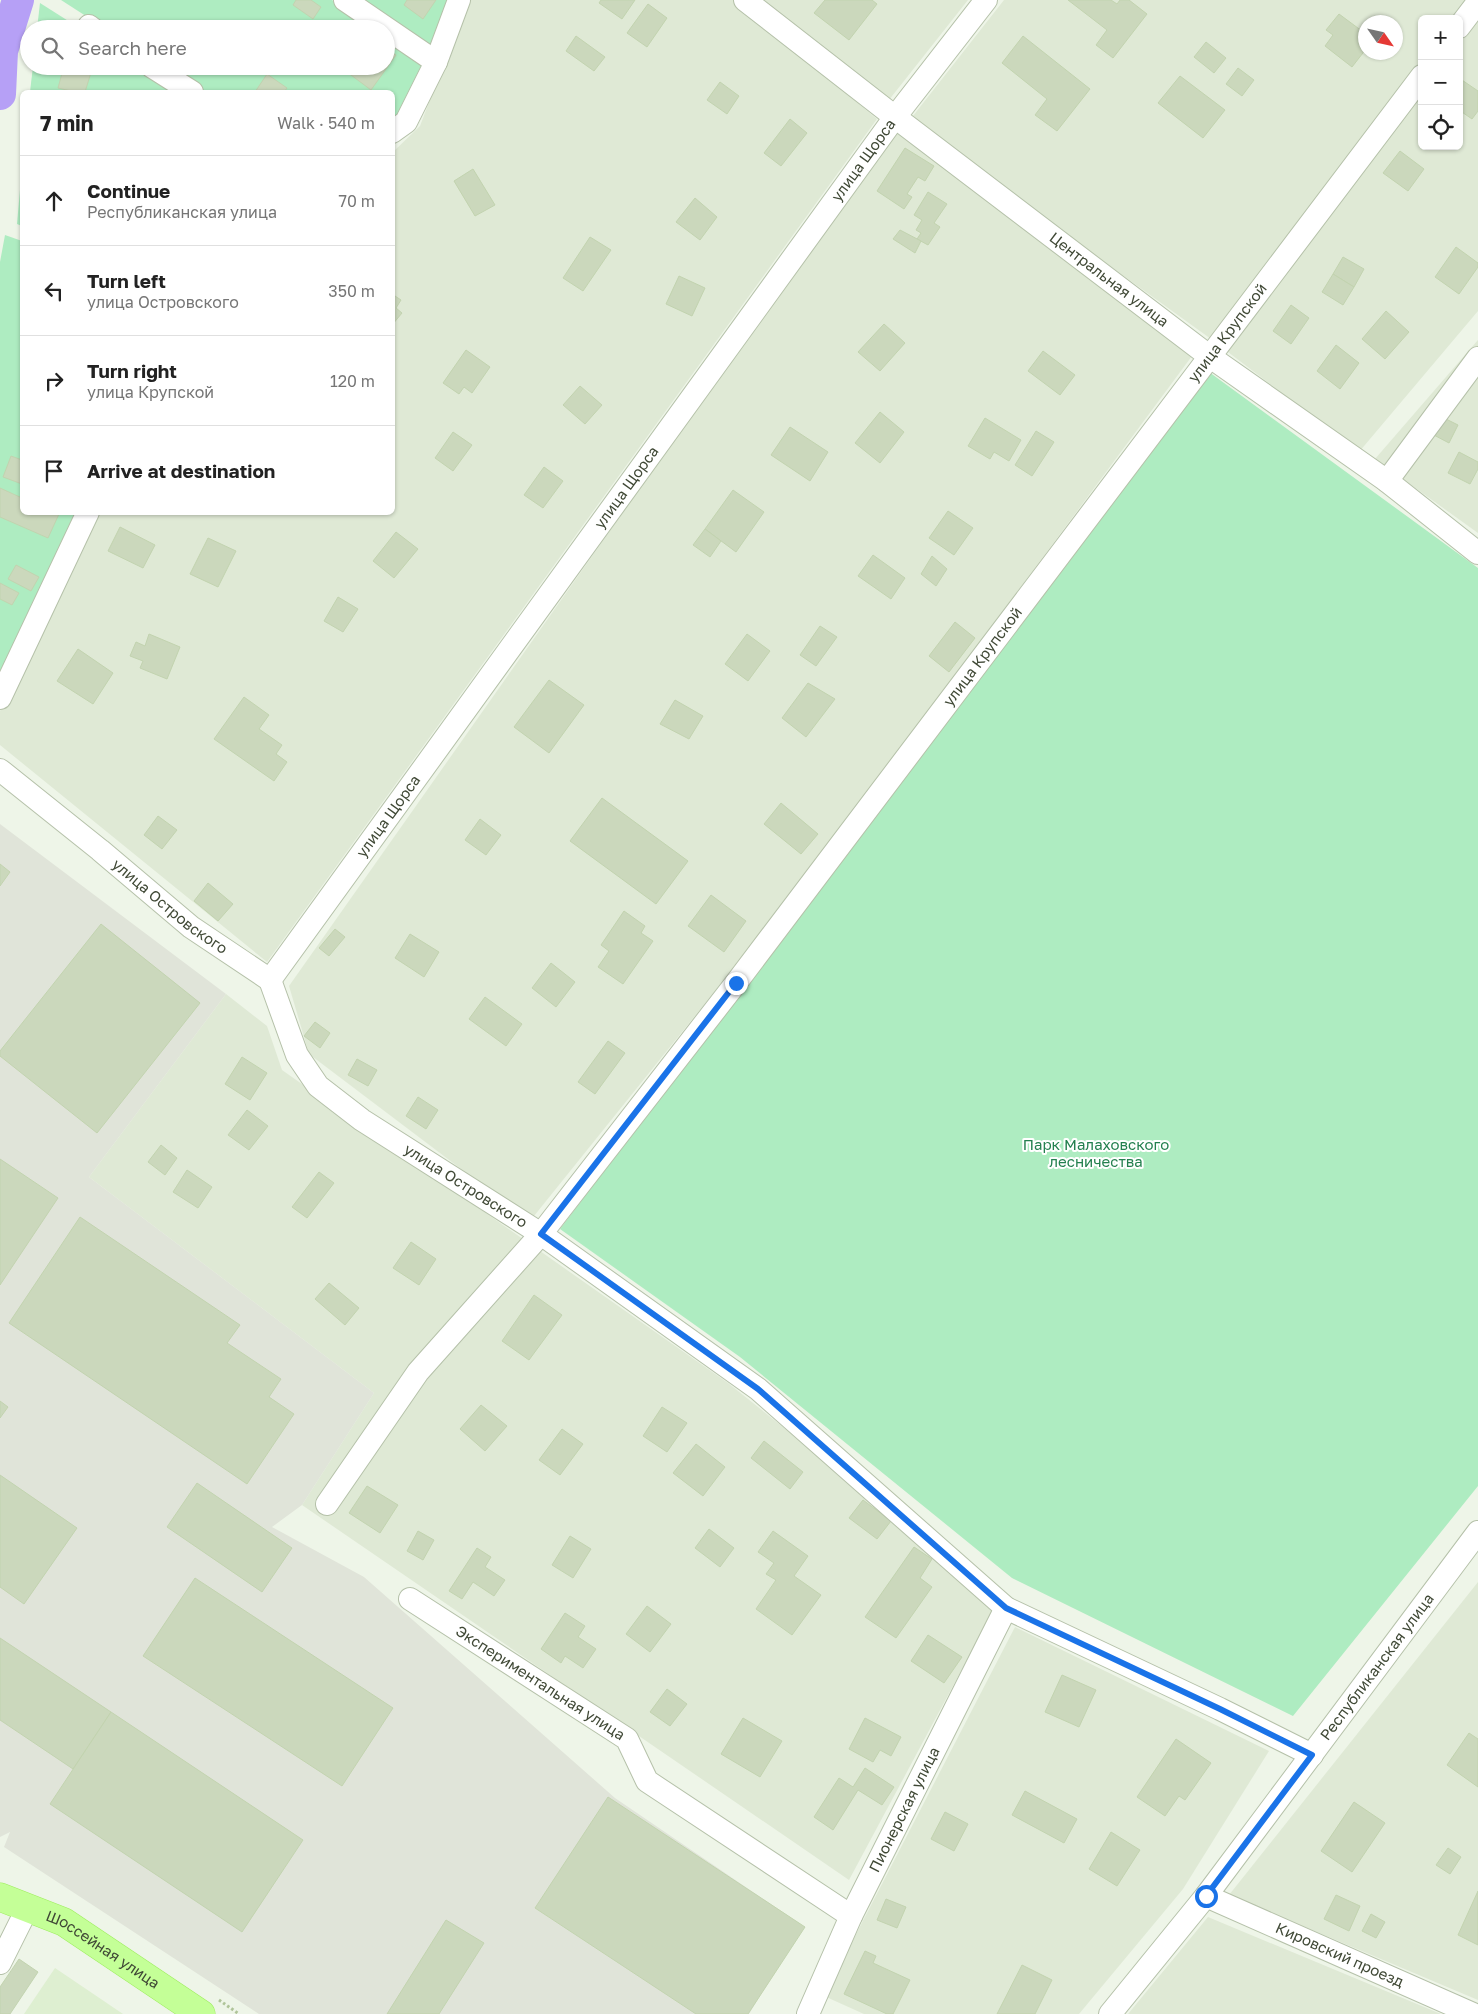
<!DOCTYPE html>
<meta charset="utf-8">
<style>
:root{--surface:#fff;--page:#f6f6f6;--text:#222;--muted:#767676;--line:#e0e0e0}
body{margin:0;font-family:"Golos Text",sans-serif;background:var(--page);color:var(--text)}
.controls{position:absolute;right:15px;top:15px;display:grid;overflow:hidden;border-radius:8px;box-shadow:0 1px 4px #0004}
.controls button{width:45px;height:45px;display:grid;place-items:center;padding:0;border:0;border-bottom:1px solid var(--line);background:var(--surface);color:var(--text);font:25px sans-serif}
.compass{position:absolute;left:1358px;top:15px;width:45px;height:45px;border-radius:50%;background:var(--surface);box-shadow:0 1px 4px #0004;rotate:124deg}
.stop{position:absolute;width:15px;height:15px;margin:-11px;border:4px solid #1a73e8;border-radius:50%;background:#fff}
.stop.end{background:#1a73e8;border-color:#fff;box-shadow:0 1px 5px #0008}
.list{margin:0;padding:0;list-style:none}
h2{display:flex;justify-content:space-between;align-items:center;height:65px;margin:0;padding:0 20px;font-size:21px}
h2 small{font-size:16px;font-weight:400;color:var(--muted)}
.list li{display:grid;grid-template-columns:32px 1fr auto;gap:15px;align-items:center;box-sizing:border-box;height:90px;padding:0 20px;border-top:1px solid var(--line)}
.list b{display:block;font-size:19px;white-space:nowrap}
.list p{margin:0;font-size:16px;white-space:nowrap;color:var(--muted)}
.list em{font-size:16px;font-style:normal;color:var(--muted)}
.icon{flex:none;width:28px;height:28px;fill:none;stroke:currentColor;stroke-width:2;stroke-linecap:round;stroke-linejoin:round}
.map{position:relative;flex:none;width:1478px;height:2014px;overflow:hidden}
.search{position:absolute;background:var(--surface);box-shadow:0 1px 4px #0004;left:20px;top:20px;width:375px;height:55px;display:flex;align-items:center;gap:12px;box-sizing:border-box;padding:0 18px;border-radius:28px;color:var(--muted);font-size:19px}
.panel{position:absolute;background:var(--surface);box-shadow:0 1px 4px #0004;left:20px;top:90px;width:375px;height:425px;border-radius:8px}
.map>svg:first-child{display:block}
</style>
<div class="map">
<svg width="1478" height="2014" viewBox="0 0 1478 2014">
<rect width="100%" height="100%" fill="#eef5e8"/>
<!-- residential -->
<g fill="#dfe9d5" fill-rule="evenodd">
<polygon points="468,0 734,0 877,119 267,962 0,745 0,711 96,513 392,512 393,152 420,126"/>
<polygon points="757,0 968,0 885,105"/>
<path d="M1004 0H1466L1452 19H1422V59L1211 339 909 121ZM1366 22H1396V52H1366Z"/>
<polygon points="1478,13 1478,311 1359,452 1224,349 1422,88 1422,146 1459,146 1459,38"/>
<polygon points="896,125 1192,356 929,711 719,986 530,1221 309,1054 289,986"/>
<polygon points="1478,340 1478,533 1375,459"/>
<polygon points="226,994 267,1026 282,1070 728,1383 999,1600 849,1880 302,1505 374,1393 89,1177"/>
<polygon points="1478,1582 1478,2000 1229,1895"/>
<polygon points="1015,1627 1269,1751 1183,1889 1079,2014 864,2014 824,1996"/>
<polygon points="1208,1917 1441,2014 1128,2014"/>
</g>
<!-- industrial -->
<polygon fill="#e0e4d9" points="0,824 226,994 89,1177 374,1393 302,1505 272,1527 364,1577 615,1798 803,1926 749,2014 259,2014 4,1847 10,1832 0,1837"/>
<!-- education -->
<polygon fill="#deefd1" points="55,1968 123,2014 24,2014"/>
<!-- green -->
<g fill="#aeecc1">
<polygon points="61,0 332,0 374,29 106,29"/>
<polygon points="355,0 451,0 433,53"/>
<polygon points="40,3 81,29 37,29"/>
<polygon points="386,37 427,66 393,124 392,92 205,92 164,66 386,66"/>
<polygon points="33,66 140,66 182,92 30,92"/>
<polygon points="22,167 22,226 17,224"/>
<polygon points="5,235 22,241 22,512 81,513 0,677 0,262"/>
<polygon points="1209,372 1478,568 1478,1486 1293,1716 1012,1578 740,1357 560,1229"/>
</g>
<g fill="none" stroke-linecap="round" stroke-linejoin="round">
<!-- river -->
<polyline stroke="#b6a0f6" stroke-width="32" points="0,94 2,51 18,0"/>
</g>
<!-- building -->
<g fill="#cbd8bc" stroke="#c2d3af">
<polygon points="296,0 311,0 321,7 313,19 293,5"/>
<polygon points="407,0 436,0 423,19 404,5"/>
<polygon points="601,0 635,0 622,19 599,3"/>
<polygon points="825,0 872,0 877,4 849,40 814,13"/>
<polygon points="1068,0 1111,0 1117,4 1120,0 1129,0 1147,14 1113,58 1096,45 1107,30"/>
<polygon points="648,4 667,18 647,47 627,33"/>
<polygon points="1339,14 1366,34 1366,49 1352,67 1325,46 1333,35 1326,30"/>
<polygon points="576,36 605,57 594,71 566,51"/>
<polygon points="1023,36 1090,89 1057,131 1035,115 1047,99 1002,63"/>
<polygon points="1206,42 1226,58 1214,73 1194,57"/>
<polygon points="386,48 396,55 371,90 347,72 352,66 386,66"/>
<polygon points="64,66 93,66 85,92 75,92 58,88"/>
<polygon points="175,66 188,66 184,72"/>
<polygon points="1238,68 1254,80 1242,96 1226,84"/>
<polygon points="267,74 287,88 284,92 255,92"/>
<polygon points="1180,76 1225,110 1203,138 1158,103"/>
<polygon points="1459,78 1478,91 1478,111 1472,119 1459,110"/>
<polygon points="720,82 739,96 727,114 707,100"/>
<polygon points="790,119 807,133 781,166 764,153"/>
<polygon points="905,148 934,166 925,181 918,177 907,194 912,197 904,209 877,191"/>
<polygon points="1400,151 1424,169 1408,191 1383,173"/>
<polygon points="473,169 495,205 475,216 454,181"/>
<polygon points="928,192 947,204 934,223 940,227 928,245 917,239 921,233 916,230 922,220 914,215"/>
<polygon points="695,198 717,217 700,240 676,222"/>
<polygon points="900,230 921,241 915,253 893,239"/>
<polygon points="590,237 611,250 583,291 563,278"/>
<polygon points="1456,247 1478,263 1478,267 1459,294 1435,277"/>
<polygon points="1343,257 1364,269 1354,287 1333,274"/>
<polygon points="1333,274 1354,287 1343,305 1322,292"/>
<polygon points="679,276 705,288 692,316 666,304"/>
<polygon points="392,294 401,300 396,308 402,313 392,325"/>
<polygon points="1291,305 1309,318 1291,344 1273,331"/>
<polygon points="1386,311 1409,332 1385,359 1362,339"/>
<polygon points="884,324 905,343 880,371 858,352"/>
<polygon points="1336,345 1359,363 1340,389 1317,371"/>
<polygon points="466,350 490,367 472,393 464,387 459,394 443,383"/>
<polygon points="1043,351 1075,375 1060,395 1028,371"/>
<polygon points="580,386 602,405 585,424 563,405"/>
<polygon points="880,412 904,432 880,463 855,443"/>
<polygon points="1442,417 1458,425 1449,443 1432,434"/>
<polygon points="985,418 1021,440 1009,461 994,452 990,459 968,446"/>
<polygon points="790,427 828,452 810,481 771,455"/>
<polygon points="1036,431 1054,442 1032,476 1015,465"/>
<polygon points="453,432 472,445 453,471 435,458"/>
<polygon points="1459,452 1478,462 1478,469 1470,484 1448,473"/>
<polygon points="11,456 22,460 22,484 3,477"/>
<polygon points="544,467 563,481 543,508 524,495"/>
<polygon points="0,488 22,498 22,512 59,514 48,538 0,517"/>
<polygon points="733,490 764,512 736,552 705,529"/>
<polygon points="948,511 973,528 954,555 929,538"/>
<polygon points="120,527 155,545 143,568 108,551"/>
<polygon points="705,529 721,541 710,557 693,545"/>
<polygon points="396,532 418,549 394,578 373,561"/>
<polygon points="208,538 236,551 218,587 190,574"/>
<polygon points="873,555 905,578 891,599 858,576"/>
<polygon points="932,556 947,569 936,586 921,574"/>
<polygon points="16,565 39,577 31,591 8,579"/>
<polygon points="0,583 19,593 12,605 0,599"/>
<polygon points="338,597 358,609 343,632 324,621"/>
<polygon points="955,622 975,638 949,672 929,656"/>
<polygon points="820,626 837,637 816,666 800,655"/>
<polygon points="149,634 180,647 167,679 140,668 143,661 130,656 136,642 145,646"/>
<polygon points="747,634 770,651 748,681 725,664"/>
<polygon points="78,649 113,673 93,704 57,681"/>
<polygon points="549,680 584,705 549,753 514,727"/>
<polygon points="808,683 835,699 806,737 782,718"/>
<polygon points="244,697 269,715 259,729 282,745 276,754 287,762 274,781 214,739"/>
<polygon points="675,700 703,716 689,739 660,724"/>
<polygon points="602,798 688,861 656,904 570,841"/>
<polygon points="781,803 818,834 801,854 764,824"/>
<polygon points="158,816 177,830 162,849 144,835"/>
<polygon points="480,819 501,835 486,855 465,840"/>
<polygon points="0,864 10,872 0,886"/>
<polygon points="208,883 233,904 218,921 194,901"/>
<polygon points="711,895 746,921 724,952 688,926"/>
<polygon points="624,911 645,926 641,933 653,941 623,984 598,967 609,951 601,945"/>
<polygon points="101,924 200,1003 97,1133 0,1056 0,1051"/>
<polygon points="335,929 345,937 329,956 319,948"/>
<polygon points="410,934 439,952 424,977 395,958"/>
<polygon points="551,963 575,982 556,1007 532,988"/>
<polygon points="485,997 522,1024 506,1046 469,1019"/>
<polygon points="315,1022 330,1033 320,1048 304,1036"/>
<polygon points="608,1041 625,1053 595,1094 578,1082"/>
<polygon points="242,1057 267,1073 250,1100 225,1084"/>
<polygon points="357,1059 377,1070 368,1086 348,1075"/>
<polygon points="418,1097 438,1110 426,1129 406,1116"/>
<polygon points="247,1110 268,1126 249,1150 228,1135"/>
<polygon points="161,1145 177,1158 165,1175 148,1162"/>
<polygon points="0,1159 58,1198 0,1285"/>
<polygon points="187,1170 212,1187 198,1208 173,1192"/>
<polygon points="319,1172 334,1183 307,1218 292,1207"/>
<polygon points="80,1217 240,1325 227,1343 281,1379 269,1397 294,1414 247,1484 9,1323"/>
<polygon points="411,1242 436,1259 419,1285 393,1268"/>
<polygon points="329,1283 359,1308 345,1325 315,1299"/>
<polygon points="534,1295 562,1315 529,1360 502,1341"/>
<polygon points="0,1401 8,1407 0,1418"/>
<polygon points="481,1405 507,1426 485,1451 460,1429"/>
<polygon points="662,1407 687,1423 667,1452 643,1436"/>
<polygon points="562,1429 583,1444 560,1475 539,1460"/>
<polygon points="764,1441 803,1472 790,1489 751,1458"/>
<polygon points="696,1444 725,1467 703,1496 673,1473"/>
<polygon points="0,1475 77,1528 24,1604 0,1587"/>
<polygon points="197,1483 292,1548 262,1592 167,1527"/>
<polygon points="367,1486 398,1505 380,1533 349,1513"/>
<polygon points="863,1500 891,1521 877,1539 849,1518"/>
<polygon points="709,1529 734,1548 720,1567 695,1548"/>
<polygon points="418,1531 434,1540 423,1560 407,1551"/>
<polygon points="773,1531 808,1556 794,1576 821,1595 792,1635 756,1609 776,1580 766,1574 774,1563 758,1552"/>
<polygon points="570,1536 591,1549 573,1578 552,1565"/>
<polygon points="914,1547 932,1559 920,1578 932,1587 896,1638 865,1617"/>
<polygon points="477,1548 491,1557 485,1567 505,1580 494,1596 473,1582 462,1599 449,1591"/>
<polygon points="195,1578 393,1708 342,1786 143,1656"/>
<polygon points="647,1606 671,1624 650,1652 626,1634"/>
<polygon points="565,1613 585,1626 578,1637 596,1649 583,1668 565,1656 561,1663 541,1649"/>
<polygon points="928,1635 962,1657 944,1683 911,1661"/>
<polygon points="0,1638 111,1712 73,1769 0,1720"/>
<polygon points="1062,1675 1096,1690 1079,1727 1045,1712"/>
<polygon points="667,1689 687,1704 670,1726 650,1712"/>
<polygon points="111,1712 303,1840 242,1932 50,1804"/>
<polygon points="743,1718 782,1741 760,1777 721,1754"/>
<polygon points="865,1718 901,1737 891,1756 880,1750 873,1762 849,1749"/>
<polygon points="1469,1733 1478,1739 1478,1787 1447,1765"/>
<polygon points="1176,1739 1211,1763 1185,1800 1179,1796 1165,1816 1137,1797"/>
<polygon points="865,1768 894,1787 882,1805 858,1790 833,1830 814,1817 839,1778 853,1787"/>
<polygon points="1025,1791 1077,1819 1064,1843 1012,1815"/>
<polygon points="608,1797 805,1927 748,2014 696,2014 535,1908"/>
<polygon points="1354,1802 1385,1823 1352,1872 1321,1851"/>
<polygon points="945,1812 968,1824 954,1851 931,1839"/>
<polygon points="1111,1832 1140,1850 1117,1886 1089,1869"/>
<polygon points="1448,1848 1461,1857 1450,1874 1436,1865"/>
<polygon points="1478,1891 1478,1945 1458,1935"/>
<polygon points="1336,1895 1360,1906 1349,1931 1324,1919"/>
<polygon points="886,1899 906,1907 897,1928 877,1920"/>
<polygon points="1371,1914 1385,1922 1376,1938 1362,1931"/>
<polygon points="446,1920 484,1943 439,2014 387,2014"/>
<polygon points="865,1951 876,1956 873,1963 910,1980 893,2014 887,2014 844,1994"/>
<polygon points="19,1959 38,1972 10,2014 0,2014 0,1987"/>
<polygon points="1022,1965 1052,1980 1035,2014 997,2014"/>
</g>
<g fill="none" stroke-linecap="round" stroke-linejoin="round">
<defs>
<g id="minor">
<polyline points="345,0 436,62"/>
<path id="s1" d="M745 0 895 117 1209 356 1387 481 1478 553"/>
<polyline points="89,26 93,29"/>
<polyline points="1459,27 1478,2"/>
<polyline points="151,66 192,92"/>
<polyline points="392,132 406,122 436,62 459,0"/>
<polyline points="1387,481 1478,358"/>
<polyline points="0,698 88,512"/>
<path id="s2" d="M0 770 100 850 191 927 270 980 297 1055 318 1086 362 1120 541 1234 758 1389 1006 1608 1220 1709 1312 1755"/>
<path id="s3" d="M270 980 895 117 986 0"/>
<path id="s4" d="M327 1504 418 1372 541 1234 736 983 1422 76"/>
<path id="s5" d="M410 1599 627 1739 647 1781 851 1916"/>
<path id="s6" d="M1206 1896 1473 2014"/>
<polyline points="0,1963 28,1907"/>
<path id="s7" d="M808 2014 851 1916 1006 1608"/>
<path id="s8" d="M1110 2014 1206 1896 1478 1532"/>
</g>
<g id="major">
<path id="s9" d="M0 1897 64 1922 201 2014"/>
</g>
</defs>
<!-- minor casing -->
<use href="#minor" stroke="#b5c1a9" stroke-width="24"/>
<!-- major casing -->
<use href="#major" stroke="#9eed5e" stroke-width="29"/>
<!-- path -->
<polyline stroke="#afc499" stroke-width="3" stroke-dasharray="2.5 2.5" stroke-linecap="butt" points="219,2000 239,2014"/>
<!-- minor -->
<use href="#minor" stroke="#fff" stroke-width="22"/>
<!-- major -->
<use href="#major" stroke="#c4ff97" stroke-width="28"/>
</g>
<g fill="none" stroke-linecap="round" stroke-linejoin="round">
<!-- route -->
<polyline stroke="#1a73e8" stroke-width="6" points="736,983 541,1234 758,1389 1006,1608 1220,1709 1312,1755 1206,1896"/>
</g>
<g text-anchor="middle" stroke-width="4" stroke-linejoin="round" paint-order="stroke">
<!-- street labels -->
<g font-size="15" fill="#404936" stroke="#fff">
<text dy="5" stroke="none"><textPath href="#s3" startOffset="1012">улица Щорса</textPath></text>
<text dy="5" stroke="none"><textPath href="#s1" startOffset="459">Центральная улица</textPath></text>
<text dy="5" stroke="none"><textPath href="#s4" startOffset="1478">улица Крупской</textPath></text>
<text dy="5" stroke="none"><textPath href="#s3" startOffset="608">улица Щорса</textPath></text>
<text dy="5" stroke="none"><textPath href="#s4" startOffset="1072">улица Крупской</textPath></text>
<text dy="5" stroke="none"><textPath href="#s3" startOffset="202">улица Щорса</textPath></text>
<text dy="5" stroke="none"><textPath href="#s2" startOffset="218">улица Островского</textPath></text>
<text dy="5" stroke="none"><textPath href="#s2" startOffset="638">улица Островского</textPath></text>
<text dy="5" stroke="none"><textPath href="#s8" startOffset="438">Республиканская улица</textPath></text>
<text dy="5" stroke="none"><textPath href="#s5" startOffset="155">Экспериментальная улица</textPath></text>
<text dy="5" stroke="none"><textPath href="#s7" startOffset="226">Пионерская улица</textPath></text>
<text dy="5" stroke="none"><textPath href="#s9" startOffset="116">Шоссейная улица</textPath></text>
<text dy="5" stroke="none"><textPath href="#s6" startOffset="146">Кировский проезд</textPath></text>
</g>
<!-- park labels -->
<g font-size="15" fill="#24804f" stroke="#fff">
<text x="1096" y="1150">Парк Малаховского<tspan x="1096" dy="17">лесничества</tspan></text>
</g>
</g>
</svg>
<div class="controls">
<button>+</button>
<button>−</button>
<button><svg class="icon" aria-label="locate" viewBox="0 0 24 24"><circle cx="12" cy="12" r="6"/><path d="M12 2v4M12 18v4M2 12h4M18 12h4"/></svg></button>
</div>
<svg class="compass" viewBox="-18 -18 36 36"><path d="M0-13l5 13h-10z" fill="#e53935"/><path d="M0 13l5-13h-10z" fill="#767676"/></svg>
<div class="stop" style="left:1206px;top:1896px"></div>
<div class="stop end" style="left:736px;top:983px"></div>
<div class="search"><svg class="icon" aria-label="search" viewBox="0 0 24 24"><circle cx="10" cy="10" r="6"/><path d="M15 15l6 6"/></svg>Search here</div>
<section class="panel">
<h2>7 min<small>Walk · 540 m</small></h2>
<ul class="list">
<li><svg class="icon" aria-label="ahead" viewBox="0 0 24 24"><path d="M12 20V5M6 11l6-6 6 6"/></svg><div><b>Continue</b><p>Республиканская улица</p></div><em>70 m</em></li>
<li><svg class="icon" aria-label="left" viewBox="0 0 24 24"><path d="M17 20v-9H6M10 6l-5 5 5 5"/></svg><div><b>Turn left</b><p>улица Островского</p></div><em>350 m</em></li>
<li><svg class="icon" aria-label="right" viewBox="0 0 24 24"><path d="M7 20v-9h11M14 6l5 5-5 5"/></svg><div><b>Turn right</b><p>улица Крупской</p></div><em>120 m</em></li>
<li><svg class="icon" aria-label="arrive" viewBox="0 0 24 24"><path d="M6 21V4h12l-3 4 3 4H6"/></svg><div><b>Arrive at destination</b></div></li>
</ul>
</section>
</div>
